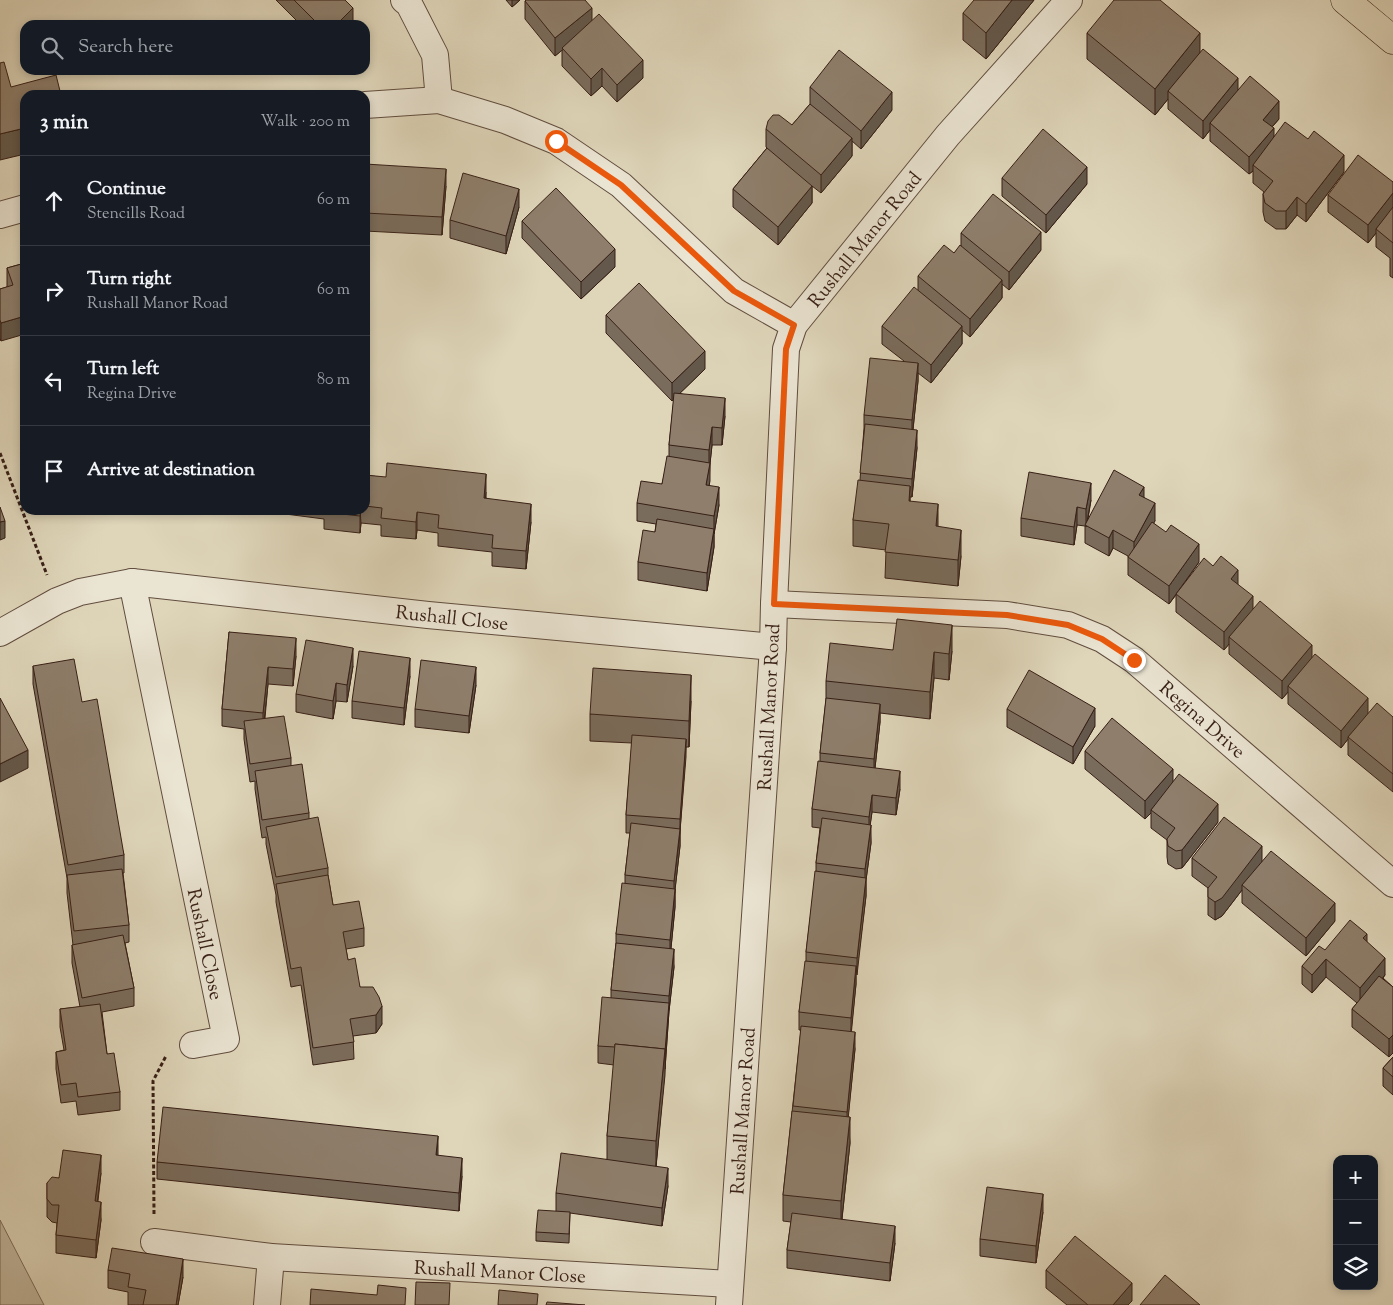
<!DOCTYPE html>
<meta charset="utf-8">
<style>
:root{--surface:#171b24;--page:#20242c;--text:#f1f3f6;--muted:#9ea1a6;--line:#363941}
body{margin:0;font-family:"Sorts Mill Goudy",serif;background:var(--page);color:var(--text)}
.controls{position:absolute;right:15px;bottom:15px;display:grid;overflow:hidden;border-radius:10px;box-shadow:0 2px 8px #0003}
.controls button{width:45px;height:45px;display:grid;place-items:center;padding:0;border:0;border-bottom:1px solid var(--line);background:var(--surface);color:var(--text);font:25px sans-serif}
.stop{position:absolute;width:15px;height:15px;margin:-11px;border:4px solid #ea580c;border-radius:50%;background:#fff}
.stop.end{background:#ea580c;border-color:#fff;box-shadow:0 1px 5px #0008}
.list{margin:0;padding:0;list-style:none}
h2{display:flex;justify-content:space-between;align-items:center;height:65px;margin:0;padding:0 20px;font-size:21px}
h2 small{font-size:16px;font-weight:400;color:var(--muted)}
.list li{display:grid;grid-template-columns:32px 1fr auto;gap:15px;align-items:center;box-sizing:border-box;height:90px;padding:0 20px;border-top:1px solid var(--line)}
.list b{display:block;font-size:19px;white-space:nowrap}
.list p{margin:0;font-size:16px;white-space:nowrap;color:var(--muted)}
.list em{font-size:16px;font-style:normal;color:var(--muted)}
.icon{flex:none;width:28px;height:28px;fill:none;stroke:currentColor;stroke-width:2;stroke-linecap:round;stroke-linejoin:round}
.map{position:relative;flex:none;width:1393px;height:1305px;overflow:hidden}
.search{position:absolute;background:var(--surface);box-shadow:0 2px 8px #0003;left:20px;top:20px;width:350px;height:55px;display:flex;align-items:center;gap:12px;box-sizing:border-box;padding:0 18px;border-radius:15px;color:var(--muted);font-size:19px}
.panel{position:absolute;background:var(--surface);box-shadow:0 2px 8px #0003;left:20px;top:90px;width:350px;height:425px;border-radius:15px}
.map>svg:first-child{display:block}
</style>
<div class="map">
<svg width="1393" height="1305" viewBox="0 0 1393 1305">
<rect width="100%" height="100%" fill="#dfd6ba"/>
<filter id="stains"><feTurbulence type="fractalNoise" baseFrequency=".004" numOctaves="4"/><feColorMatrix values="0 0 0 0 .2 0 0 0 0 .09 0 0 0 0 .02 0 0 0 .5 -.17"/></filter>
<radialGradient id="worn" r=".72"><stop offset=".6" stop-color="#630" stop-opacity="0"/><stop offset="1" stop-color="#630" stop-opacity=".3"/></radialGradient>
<!-- green -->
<polygon fill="#c2b79e" stroke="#7c6b5a" points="0,1220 44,1305 0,1305"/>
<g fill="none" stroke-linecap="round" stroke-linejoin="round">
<defs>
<g id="street">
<polyline points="404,0 409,4 435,55 439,100"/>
<polyline points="365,105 439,100 505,120 556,141 621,185 734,291 794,325"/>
<polyline points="0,215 25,208"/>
<polyline points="132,582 226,1039 193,1045"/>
<polyline points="774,604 1007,615 1068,625 1102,639 1134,660 1393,884"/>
<polyline points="0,633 57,601 80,592 132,582 428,615 773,647"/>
<polyline points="154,1242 271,1257 730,1284"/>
<polyline points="267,1305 271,1257"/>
<polyline points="729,1305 773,647 774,604 786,349 794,325 948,135 1069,0"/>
</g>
<polyline id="primary" points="1345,0 1393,40"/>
</defs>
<!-- street casing -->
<use href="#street" stroke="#614d3f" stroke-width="28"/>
<!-- primary casing -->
<use href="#primary" stroke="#371f16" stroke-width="29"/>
<!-- path -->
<g stroke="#371f16" stroke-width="3" stroke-dasharray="4 2.5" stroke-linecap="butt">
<polyline points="0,453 47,575"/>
<polyline points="154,1214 153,1081 166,1056"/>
</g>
<!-- street -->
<use href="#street" stroke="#eae4d2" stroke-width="26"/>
<!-- primary -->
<use href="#primary" stroke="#dfd6ba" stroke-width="28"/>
</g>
<!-- wall -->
<g fill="#7a6c5c" stroke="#371f16">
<polygon points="276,0 345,0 353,25 301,25"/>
<polygon points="506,0 520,0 512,7"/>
<polygon points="1034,0 986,59 963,40 963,13"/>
<polygon points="525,1 592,21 643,78 617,102 602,86 591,96 562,66 562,50 555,56 525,19"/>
<polygon points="1087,33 1200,52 1238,90 1279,119 1272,127 1274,137 1344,172 1306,222 1297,215 1286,229 1276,229 1265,221 1263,212 1263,194 1264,192 1253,183 1253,171 1249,174 1210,141 1210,130 1203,139 1168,109 1168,99 1155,115 1087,59"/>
<polygon points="810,87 892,110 861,149 852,141 852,156 821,193 812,186 812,203 778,245 733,207 733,189 767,148 766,147 766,129 792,125 810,104"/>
<polygon points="365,164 446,186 442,235 365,231"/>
<polygon points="1002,178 1087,184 1046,233 1002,196"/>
<polygon points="1393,182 1393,278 1390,276 1390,258 1376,247 1376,233 1368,243 1328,212 1328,195"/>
<polygon points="519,207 506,254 450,238 450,220"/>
<polygon points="522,221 615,267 581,299 522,238"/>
<polygon points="961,233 1041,250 1009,290 1002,284 1002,298 970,337 962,330 962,344 931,383 918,373 918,381 913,430 917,448 912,497 910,497 910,501 938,527 961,556 958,586 885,578 886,550 853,546 853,520 860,480 864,428 864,415 904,361 882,344 882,326 918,291 918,276 954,253 961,246"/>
<polygon points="25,263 1,341 0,338 0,289 7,287 7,268"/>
<polygon points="606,315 705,369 680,393 725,416 722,445 712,445 710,463 709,485 719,505 714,534 714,547 707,591 638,580 638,562 655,532 656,524 637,521 637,503 662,484 669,456 669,445 674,399 672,401 606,333"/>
<polygon points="365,475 486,492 486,498 531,522 526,569 492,566 492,552 438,546 438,533 417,530 416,539 381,536 381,525 361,523 360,533 324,529 324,519 270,512 270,510 365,510"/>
<polygon points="1144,497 1155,521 1153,523 1199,562 1180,589 1238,585 1253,609 1312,657 1368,714 1393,717 1393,792 1348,755 1348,739 1341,748 1288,704 1288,692 1282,699 1229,654 1229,644 1224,650 1176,612 1176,595 1169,604 1128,575 1128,556 1113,548 1109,556 1085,543 1085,526 1077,525 1074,545 1021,536 1021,518 1091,500 1088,519"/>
<polygon points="229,632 296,656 293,686 268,684 265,718 291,758 291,766 309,813 309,819 328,868 328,875 333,905 364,928 364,946 346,949 348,960 360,987 382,1024 376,1033 353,1036 354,1059 313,1065 301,985 291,987 276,902 276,895 266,844 266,837 262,838 255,789 255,781 250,782 244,739 244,729 222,726 222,709"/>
<polygon points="893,650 952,651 949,680 934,678 930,719 880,713 880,722 875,768 900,789 896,815 872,812 870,825 871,843 866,880 866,896 856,975 856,984 851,1031 855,1049 848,1117 850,1143 842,1219 895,1243 890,1281 787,1268 787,1250 791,1222 783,1221 783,1195 801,1030 799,1030 799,1012 806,961 806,952 816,872 816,863 820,828 812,827 812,809 820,761 820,753 826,700 826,681"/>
<polygon points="33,666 82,702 124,855 124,873 123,873 129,925 129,942 125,943 134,988 134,1006 102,1012 107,1054 120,1092 120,1110 78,1115 76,1101 61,1103 56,1069 56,1052 64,1050 60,1027 60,1009 80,1007 72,963 72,945 73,945 67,893 67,878 33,684"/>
<polygon points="353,666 347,702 336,701 333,719 296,712 296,694"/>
<polygon points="410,676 404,725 352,718 352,701"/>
<polygon points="476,685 469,733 415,727 415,709"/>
<polygon points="691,701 689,747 686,747 680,831 680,846 675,889 675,907 671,948 674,967 669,1011 665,1069 656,1166 668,1186 662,1226 570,1213 569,1243 536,1241 536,1232 556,1211 556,1193 607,1159 607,1136 614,1065 598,1063 598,1046 611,998 611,990 616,943 616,934 625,884 625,875 630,833 626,833 626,815 632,743 590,741 590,714"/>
<polygon points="1007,709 1095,726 1073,764 1007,727"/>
<polygon points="1085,751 1173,782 1218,822 1182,868 1176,869 1168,864 1167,857 1167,840 1151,828 1151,813 1145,819 1085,769"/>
<polygon points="1192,858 1262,861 1335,921 1306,956 1242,903 1242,890 1222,916 1215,920 1208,915 1208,888 1192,876"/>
<polygon points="1367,942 1385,975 1383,978 1393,987 1389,1057 1352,1027 1352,1009 1357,1003 1326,977 1312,993 1302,984 1302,966 1325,950"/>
<polygon points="1393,1057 1393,1095 1383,1086 1383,1068"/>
<polygon points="438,1155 462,1176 459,1211 157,1179 157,1162"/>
<polygon points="101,1173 98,1201 101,1220 96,1258 56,1253 56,1235 57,1223 52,1222 47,1217 47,1183 59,1178"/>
<polygon points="1043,1212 1036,1263 980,1256 980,1239"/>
<polygon points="108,1270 183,1277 178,1305 128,1305 128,1292 108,1288"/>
<polygon points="1046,1270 1132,1301 1128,1305 1067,1305 1046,1288"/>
</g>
<!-- shaded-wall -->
<g fill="#63584b" stroke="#371f16">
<polygon points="512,0 520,0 512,7"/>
<polygon points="1012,0 1034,0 986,59 986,33"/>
<polygon points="353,8 353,25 336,25"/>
<polygon points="592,8 592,26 555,56 555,38"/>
<polygon points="1200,33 1200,60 1168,91 1168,99 1155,115 1155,89"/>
<polygon points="643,60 643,78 617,102 617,85"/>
<polygon points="602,68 602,86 591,96 591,79"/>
<polygon points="1238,78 1238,95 1210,123 1210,130 1203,139 1203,121"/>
<polygon points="892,92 892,110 861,149 861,131"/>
<polygon points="1279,101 1279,119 1263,137 1263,120"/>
<polygon points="25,128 25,154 0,160 0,134"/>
<polygon points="1274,128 1274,146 1253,165 1253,171 1249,174 1249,157"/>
<polygon points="852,138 852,156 821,193 821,175"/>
<polygon points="1344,155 1344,172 1306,222 1306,204"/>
<polygon points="1087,167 1087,184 1046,233 1046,215"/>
<polygon points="446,169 446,186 442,235 442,217"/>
<polygon points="812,186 812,203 778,245 778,227"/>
<polygon points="519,189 519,207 506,254 506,236"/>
<polygon points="1393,193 1393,210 1376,229 1376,233 1368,243 1368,225"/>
<polygon points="1297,197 1297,215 1286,229 1286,211"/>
<polygon points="1041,232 1041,250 1009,290 1009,272"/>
<polygon points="615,249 615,267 581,299 581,282"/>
<polygon points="1002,280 1002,298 970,337 970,319"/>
<polygon points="25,316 25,334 1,341 1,323"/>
<polygon points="962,326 962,344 931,383 931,365"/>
<polygon points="705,351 705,369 672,401 672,383"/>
<polygon points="918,363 918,381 912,438 912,420"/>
<polygon points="725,398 725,416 722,445 722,428"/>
<polygon points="712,427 712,445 710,464 710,481 706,502 706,485 709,466 709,450"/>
<polygon points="917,430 917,448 912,497 912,479"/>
<polygon points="486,474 486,492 484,516 484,498"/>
<polygon points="1091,483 1091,500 1086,527 1086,509"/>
<polygon points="910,486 910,512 909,501"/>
<polygon points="719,487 719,505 714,534 714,516"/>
<polygon points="1144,487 1144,504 1139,495"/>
<polygon points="1155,503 1155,521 1134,559 1134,542"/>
<polygon points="531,504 531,522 526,569 526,551"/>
<polygon points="938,504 938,530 936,526"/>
<polygon points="1077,507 1077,525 1074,545 1074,527"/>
<polygon points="360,510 361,523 360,533"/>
<polygon points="417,512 417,530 416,539 416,522"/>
<polygon points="5,521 5,538 0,540 0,522"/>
<polygon points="714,529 714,547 707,591 707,573"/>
<polygon points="961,530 961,556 958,586 958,560"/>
<polygon points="1113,530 1113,548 1109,556 1109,538"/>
<polygon points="1199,544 1199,562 1169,604 1169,586"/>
<polygon points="1238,570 1238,587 1231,579"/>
<polygon points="1253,596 1253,614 1229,637 1229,644 1224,650 1224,632"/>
<polygon points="952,625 952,651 949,680 949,654"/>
<polygon points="296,638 296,656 293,686 293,669"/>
<polygon points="1312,645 1312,663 1288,686 1288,692 1282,699 1282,681"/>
<polygon points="353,648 353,666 347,702 347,685"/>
<polygon points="934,652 934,678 930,719 930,692"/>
<polygon points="410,658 410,676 404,725 404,708"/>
<polygon points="268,667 268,684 263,731 263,713"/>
<polygon points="476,667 476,685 469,733 469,716"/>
<polygon points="691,675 691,701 689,747 689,721"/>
<polygon points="336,683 336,701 333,719 333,701"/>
<polygon points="1368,698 1368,716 1348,737 1348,739 1341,748 1341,731"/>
<polygon points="880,704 880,722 874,777 874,759"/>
<polygon points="1095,708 1095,726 1073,764 1073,747"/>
<polygon points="686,739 686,757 680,831 680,846 674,899 674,881 680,832 680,819"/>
<polygon points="28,750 28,768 0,782 0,764"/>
<polygon points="1173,769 1173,786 1151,810 1151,813 1145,819 1145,801"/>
<polygon points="900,771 900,789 896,815 896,798"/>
<polygon points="872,795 872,812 869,834 869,817"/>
<polygon points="1218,804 1218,822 1182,868 1182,850"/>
<polygon points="871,825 871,843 866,880 866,896 857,975 857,958 865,886 865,869"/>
<polygon points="1262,846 1262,864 1242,885 1242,890 1222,916 1215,920 1215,902"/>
<polygon points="675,889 675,907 670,958 670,940"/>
<polygon points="1335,903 1335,921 1306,956 1306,938"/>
<polygon points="1367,934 1367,952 1363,938"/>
<polygon points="674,949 674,967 669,1011 665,1069 665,1051 669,1006 669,996"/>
<polygon points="1385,958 1385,975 1360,1005 1360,988"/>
<polygon points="1326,959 1326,977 1312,993 1312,975"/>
<polygon points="856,966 856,984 851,1036 851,1018"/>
<polygon points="382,1006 382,1024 376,1033 376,1015"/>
<polygon points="855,1032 855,1049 847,1130 847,1112"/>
<polygon points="1393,1035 1393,1053 1389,1057 1389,1039"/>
<polygon points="665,1049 665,1075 656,1167 656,1141"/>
<polygon points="850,1117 850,1143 841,1227 841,1201"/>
<polygon points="438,1136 438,1154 436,1173 436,1155"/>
<polygon points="101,1155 101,1173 95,1219 95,1201"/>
<polygon points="462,1158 462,1176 459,1211 459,1193"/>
<polygon points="668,1168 668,1186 662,1226 662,1208"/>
<polygon points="1043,1194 1043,1212 1036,1263 1036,1246"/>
<polygon points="101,1202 101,1220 96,1258 96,1240"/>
<polygon points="895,1226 895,1243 890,1281 890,1263"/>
<polygon points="183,1259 183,1277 178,1305 176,1305"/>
<polygon points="1132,1283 1132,1301 1128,1305 1113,1305"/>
</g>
<!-- building -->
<g fill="#8e7e6b" stroke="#371f16">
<polygon points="294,0 345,0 353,8 336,25 319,25"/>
<polygon points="526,0 585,0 592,8 555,38 525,1"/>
<polygon points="974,0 1012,0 986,33 963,13"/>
<polygon points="1114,0 1160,0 1200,33 1155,89 1087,33"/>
<polygon points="599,14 643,60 617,85 602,68 591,79 562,48"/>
<polygon points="1203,49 1238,78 1203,121 1168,91"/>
<polygon points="839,50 892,92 861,131 810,87"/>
<polygon points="4,62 11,87 56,75 61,95 25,95 25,128 0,134 0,63"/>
<polygon points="1250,76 1279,101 1263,120 1274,128 1249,157 1210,123"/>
<polygon points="810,104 852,138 821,175 766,129 768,121 773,115 779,115 792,125"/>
<polygon points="1285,122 1308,139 1314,131 1344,155 1306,204 1297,197 1286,211 1276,211 1265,203 1263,194 1273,181 1253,165"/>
<polygon points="1043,129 1087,167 1046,215 1002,178"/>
<polygon points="767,148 812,186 778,227 733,189"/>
<polygon points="1358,155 1393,182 1393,193 1368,225 1328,195"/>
<polygon points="365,164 446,169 442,217 365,213"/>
<polygon points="463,173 519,189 506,236 450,220"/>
<polygon points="556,188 615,249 581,282 522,221"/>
<polygon points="993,194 1041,232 1009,272 961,233"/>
<polygon points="1393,207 1393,243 1376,229"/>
<polygon points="944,245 954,253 960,245 1002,280 970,319 918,276"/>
<polygon points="25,263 25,316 1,323 0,320 0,289 13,285 7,268"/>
<polygon points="639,283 705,351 672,383 606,315"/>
<polygon points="914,287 962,326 931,365 882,326"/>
<polygon points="870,358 918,363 912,420 864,415"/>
<polygon points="674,393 725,398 722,428 712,427 709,450 669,445"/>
<polygon points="865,424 917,430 912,479 860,473"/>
<polygon points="667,456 710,463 706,485 719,487 714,516 637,503 641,481 662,484"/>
<polygon points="387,463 486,474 484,498 531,504 526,551 492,548 493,535 438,528 439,515 417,512 416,522 381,518 382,508 365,506 365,475 386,477"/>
<polygon points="1114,470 1144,487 1139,495 1155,503 1134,542 1113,530 1109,538 1085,525"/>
<polygon points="1029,472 1091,483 1086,509 1077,507 1074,527 1021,518"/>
<polygon points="858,480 910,486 909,501 938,504 936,526 961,530 958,560 885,552 889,524 853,520"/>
<polygon points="0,507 5,521 0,522"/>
<polygon points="324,510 360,510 360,516 324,512"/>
<polygon points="657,519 714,529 707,573 638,562 643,530 655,532"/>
<polygon points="1152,522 1166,532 1171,525 1199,544 1169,586 1128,557"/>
<polygon points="1221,556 1238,570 1231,579 1253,596 1224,632 1176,594 1204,558 1213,566"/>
<polygon points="1260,601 1312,645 1282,681 1229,637"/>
<polygon points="897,619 952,625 949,654 934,652 930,692 826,681 830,643 893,650"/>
<polygon points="229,632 296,638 293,669 268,667 263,713 222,709"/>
<polygon points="306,640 353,648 347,685 336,683 333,701 296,694"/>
<polygon points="359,651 410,658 404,708 352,701"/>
<polygon points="1315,654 1368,698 1341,731 1288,686"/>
<polygon points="74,659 82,702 97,699 124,855 68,865 33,666"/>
<polygon points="421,660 476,667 469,716 415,709"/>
<polygon points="593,668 691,675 689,721 590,714"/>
<polygon points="1029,670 1095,708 1073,747 1007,709"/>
<polygon points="0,698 28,750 0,764"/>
<polygon points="826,698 880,704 874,759 820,753"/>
<polygon points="1377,703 1393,717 1393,774 1348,737"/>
<polygon points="284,716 291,758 250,764 244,721"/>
<polygon points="1112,718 1173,769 1145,801 1085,751"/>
<polygon points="632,735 686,739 680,819 626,815"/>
<polygon points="818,761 900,771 896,798 872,795 869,817 812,809"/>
<polygon points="302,764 309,813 262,820 255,771"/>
<polygon points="1179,774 1218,804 1182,850 1176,851 1168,846 1167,839 1175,828 1151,810"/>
<polygon points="318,817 328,868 276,877 266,827"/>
<polygon points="1224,817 1262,846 1222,898 1215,902 1208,897 1208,888 1217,877 1192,858"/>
<polygon points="822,818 871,825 865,869 816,863"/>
<polygon points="631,823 680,829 674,881 625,875"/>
<polygon points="1271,851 1335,903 1306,938 1242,885"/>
<polygon points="122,869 129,925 74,931 67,875"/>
<polygon points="815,871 866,878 857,958 806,952"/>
<polygon points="328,875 333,905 359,901 364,928 343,932 348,960 355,958 360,987 373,987 379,997 382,1006 376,1015 350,1019 354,1042 313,1048 301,967 291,969 276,884"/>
<polygon points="622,883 675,889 670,940 616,934"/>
<polygon points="1350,920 1367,934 1363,938 1385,958 1360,988 1326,959 1312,975 1302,966 1319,946 1325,950"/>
<polygon points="123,935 134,988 82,998 72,945"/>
<polygon points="616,943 674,949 669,996 611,990"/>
<polygon points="805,961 856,966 851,1018 799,1012"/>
<polygon points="1379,976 1393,987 1393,1035 1389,1039 1352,1009"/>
<polygon points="602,997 669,1003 665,1051 665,1049 615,1044 615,1047 598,1046"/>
<polygon points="100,1004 107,1054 114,1053 120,1092 78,1097 76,1083 61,1085 56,1052 66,1050 60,1009"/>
<polygon points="801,1026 855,1032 847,1112 793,1106"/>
<polygon points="615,1044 665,1049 656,1141 607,1136"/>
<polygon points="1393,1057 1393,1077 1383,1068"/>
<polygon points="163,1107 438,1136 436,1155 462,1158 459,1193 157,1162"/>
<polygon points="792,1111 850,1117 841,1201 783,1195"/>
<polygon points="63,1150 101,1155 95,1201 101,1202 96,1240 56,1235 59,1205 52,1205 47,1199 47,1183 52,1177 59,1178"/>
<polygon points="561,1153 668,1168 662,1208 556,1193"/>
<polygon points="987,1187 1043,1194 1036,1246 980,1239"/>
<polygon points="538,1210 570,1212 569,1234 536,1232"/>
<polygon points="792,1213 895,1226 890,1263 787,1250"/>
<polygon points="1075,1236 1132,1283 1113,1305 1088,1305 1046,1270"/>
<polygon points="112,1248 183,1259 176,1305 143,1305 146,1290 128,1287 130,1274 108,1270"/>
<polygon points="1165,1275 1200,1305 1140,1305"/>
<polygon points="416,1282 450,1283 449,1305 415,1305"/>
<polygon points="378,1285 406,1288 405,1305 310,1305 311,1289 377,1295"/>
<polygon points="499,1290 538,1294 537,1305 498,1305"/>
<polygon points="547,1302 585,1305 546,1305"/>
</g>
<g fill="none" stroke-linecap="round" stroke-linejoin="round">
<!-- route -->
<polyline stroke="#ea580c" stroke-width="6" points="556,141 621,185 734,291 794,325 786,349 774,604 1007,615 1068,625 1102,639 1134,660"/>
</g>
<g text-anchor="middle" stroke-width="4" stroke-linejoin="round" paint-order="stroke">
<!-- street labels -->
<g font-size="19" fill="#371f16" stroke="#eae4d2">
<text transform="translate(864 239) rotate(-51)" y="7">Rushall Manor Road</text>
<text transform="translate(452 617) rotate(6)" y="7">Rushall Close</text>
<text transform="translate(768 707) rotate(-87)" y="7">Rushall Manor Road</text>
<text transform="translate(1203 719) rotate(41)" y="7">Regina Drive</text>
<text transform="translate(206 944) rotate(78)" y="7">Rushall Close</text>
<text transform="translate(742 1111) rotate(-86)" y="7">Rushall Manor Road</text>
<text transform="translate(500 1271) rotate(3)" y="7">Rushall Manor Close</text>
</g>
</g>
<rect width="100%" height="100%" filter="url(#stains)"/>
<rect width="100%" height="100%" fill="url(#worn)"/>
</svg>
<div class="controls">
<button>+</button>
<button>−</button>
<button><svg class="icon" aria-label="layers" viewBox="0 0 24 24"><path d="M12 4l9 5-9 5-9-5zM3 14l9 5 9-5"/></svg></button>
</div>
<div class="stop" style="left:556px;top:141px"></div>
<div class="stop end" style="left:1134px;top:660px"></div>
<div class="search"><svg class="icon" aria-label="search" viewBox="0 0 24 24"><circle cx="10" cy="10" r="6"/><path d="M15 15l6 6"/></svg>Search here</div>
<section class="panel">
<h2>3 min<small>Walk · 200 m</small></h2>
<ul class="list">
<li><svg class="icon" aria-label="ahead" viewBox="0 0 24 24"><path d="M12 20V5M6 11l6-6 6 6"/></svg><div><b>Continue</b><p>Stencills Road</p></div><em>60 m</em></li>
<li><svg class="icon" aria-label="right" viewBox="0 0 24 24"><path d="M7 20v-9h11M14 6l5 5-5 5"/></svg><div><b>Turn right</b><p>Rushall Manor Road</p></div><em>60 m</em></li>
<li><svg class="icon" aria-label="left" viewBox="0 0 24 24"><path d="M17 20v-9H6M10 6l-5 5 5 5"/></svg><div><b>Turn left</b><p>Regina Drive</p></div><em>80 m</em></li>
<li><svg class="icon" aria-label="arrive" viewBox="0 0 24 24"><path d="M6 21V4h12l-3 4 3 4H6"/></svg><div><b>Arrive at destination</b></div></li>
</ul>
</section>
</div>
